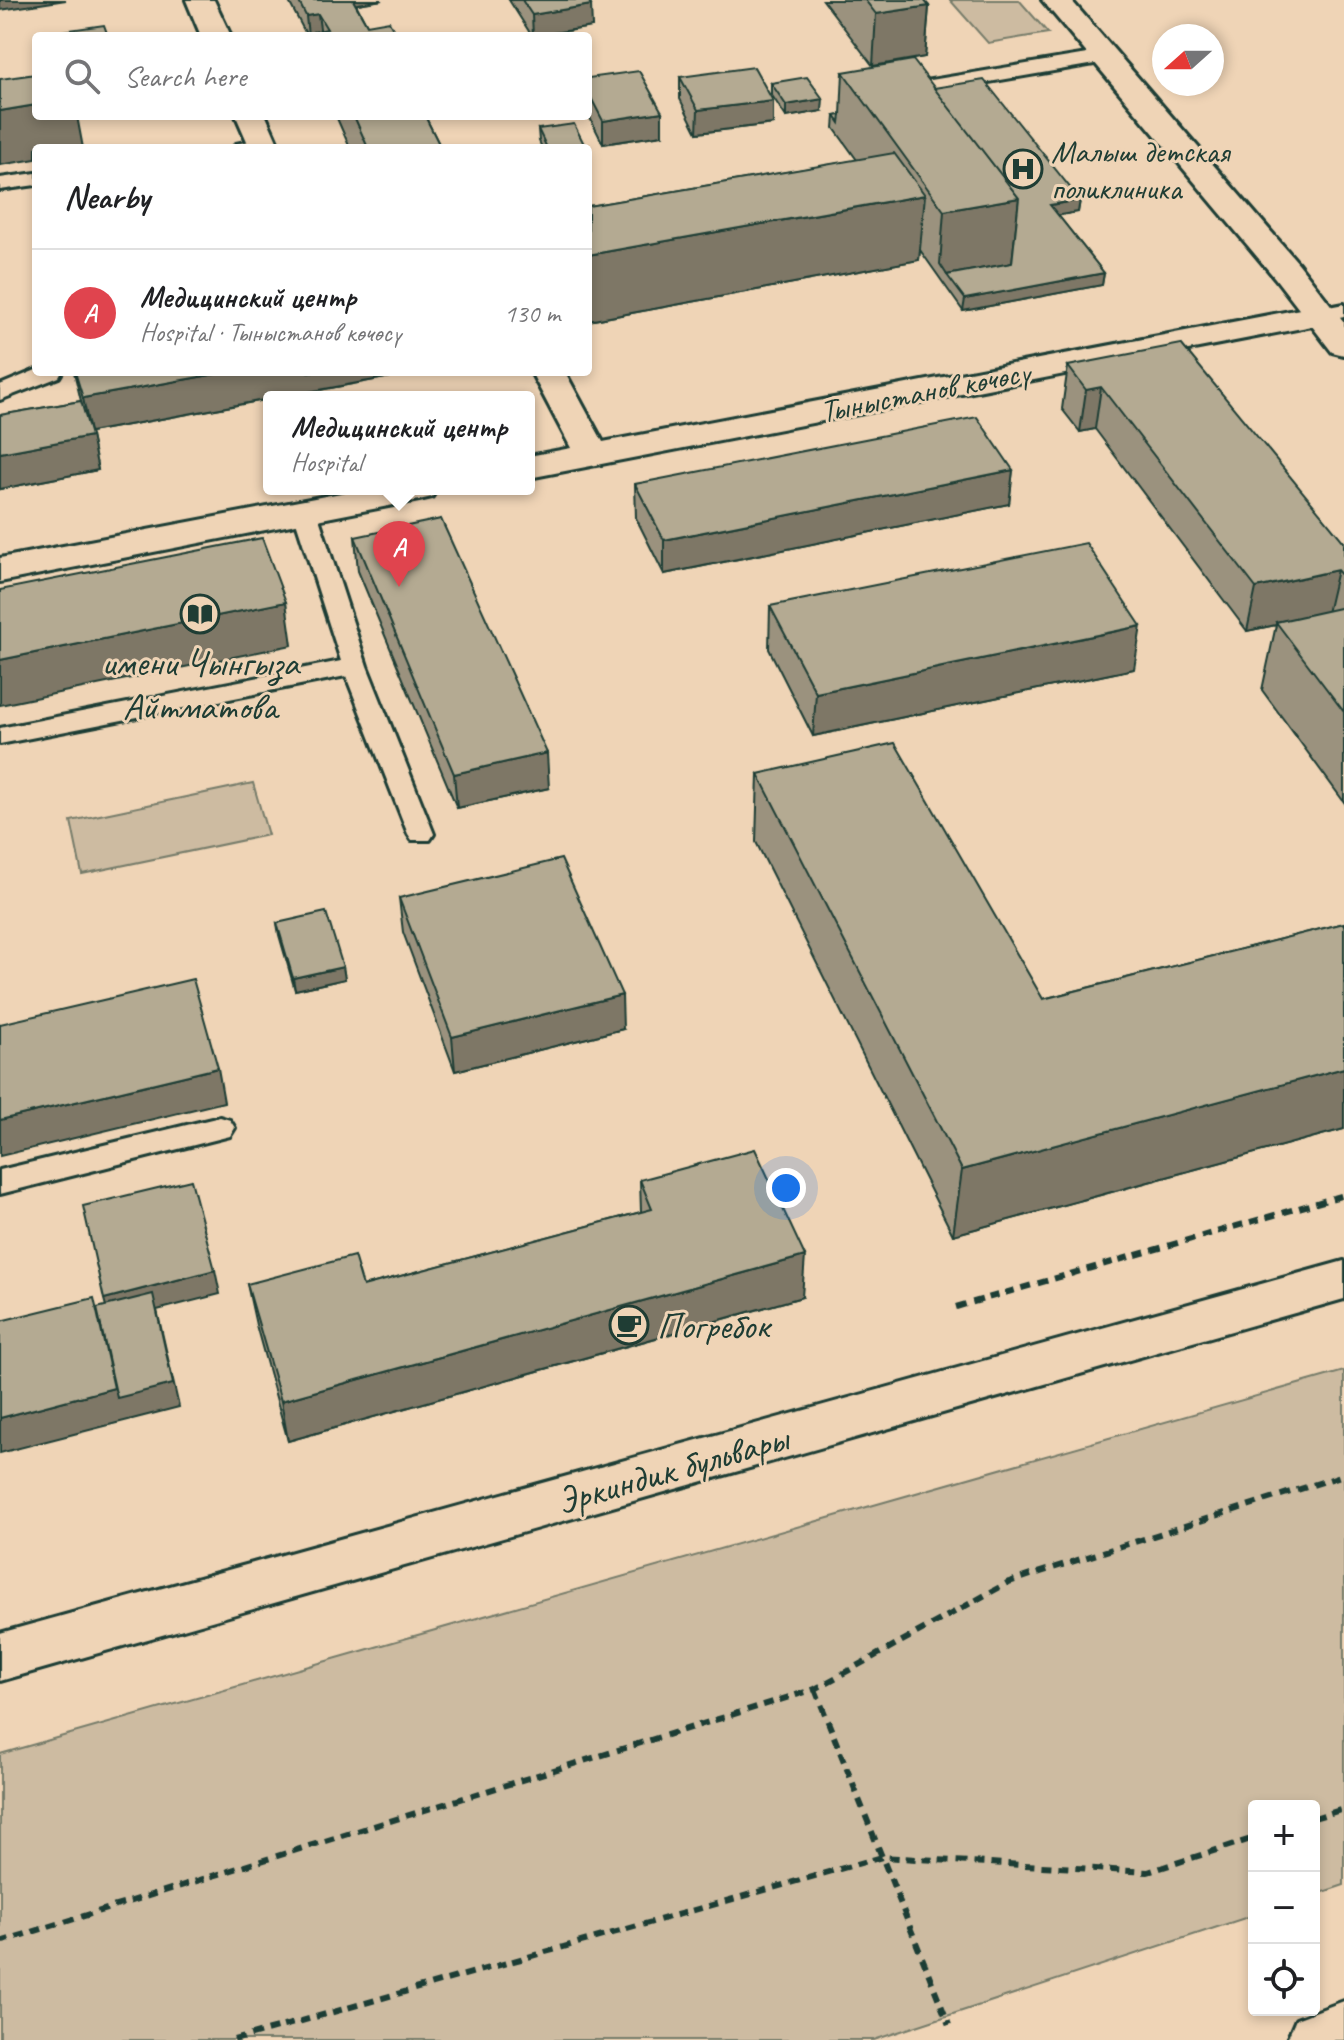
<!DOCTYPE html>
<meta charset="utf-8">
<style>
:root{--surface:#fff;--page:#f2f2f2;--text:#202124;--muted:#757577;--line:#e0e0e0;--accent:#1f3d34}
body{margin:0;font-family:Caveat,sans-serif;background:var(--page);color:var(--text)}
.controls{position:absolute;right:24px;bottom:24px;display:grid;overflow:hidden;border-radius:8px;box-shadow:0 4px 12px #0003}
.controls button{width:72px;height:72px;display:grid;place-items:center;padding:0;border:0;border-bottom:2px solid var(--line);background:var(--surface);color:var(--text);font:40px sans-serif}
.compass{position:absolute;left:1152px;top:24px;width:72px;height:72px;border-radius:50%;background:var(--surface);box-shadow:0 4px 12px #0003;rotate:249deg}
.you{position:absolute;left:786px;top:1188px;width:28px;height:28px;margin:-20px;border:6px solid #fff;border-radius:50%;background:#1a73e8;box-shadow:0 0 0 12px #1a73e833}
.badge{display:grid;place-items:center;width:52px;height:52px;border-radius:50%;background:var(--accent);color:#fff;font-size:26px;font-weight:700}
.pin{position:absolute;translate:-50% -66px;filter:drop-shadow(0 2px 4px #0008)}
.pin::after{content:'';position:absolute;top:42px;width:28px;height:24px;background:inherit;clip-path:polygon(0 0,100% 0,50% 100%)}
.popup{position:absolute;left:263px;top:391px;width:272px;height:104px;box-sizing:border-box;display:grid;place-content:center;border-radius:8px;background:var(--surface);filter:drop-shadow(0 2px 6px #0005);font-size:26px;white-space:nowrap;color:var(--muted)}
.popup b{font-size:30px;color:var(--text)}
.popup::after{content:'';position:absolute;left:50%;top:100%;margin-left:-16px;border:16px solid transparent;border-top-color:var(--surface)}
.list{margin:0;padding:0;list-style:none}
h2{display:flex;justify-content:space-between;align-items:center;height:104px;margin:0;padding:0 32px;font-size:34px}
h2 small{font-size:26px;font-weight:400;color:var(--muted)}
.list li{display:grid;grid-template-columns:52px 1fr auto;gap:24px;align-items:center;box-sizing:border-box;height:128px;padding:0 32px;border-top:2px solid var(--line)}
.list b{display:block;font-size:30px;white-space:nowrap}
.list p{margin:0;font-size:26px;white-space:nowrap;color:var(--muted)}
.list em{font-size:26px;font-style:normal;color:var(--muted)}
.icon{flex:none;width:44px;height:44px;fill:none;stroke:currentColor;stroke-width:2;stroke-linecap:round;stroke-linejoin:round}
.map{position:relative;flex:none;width:1344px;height:2040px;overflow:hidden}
.search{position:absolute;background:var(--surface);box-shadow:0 4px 12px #0003;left:32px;top:32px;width:560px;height:88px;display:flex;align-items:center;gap:20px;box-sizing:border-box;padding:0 28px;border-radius:8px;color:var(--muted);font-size:30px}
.panel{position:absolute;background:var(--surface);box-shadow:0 4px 12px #0003;left:32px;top:144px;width:560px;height:232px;border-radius:8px}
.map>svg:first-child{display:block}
</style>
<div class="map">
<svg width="1344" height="2040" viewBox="0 0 1344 2040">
<rect width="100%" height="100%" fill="#efd4b6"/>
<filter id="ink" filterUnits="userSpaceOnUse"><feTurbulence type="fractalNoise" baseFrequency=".0125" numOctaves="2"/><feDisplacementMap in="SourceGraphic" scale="16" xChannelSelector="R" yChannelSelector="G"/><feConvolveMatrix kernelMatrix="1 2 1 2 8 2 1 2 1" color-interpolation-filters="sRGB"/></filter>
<g filter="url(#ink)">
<!-- green -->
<g fill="#cdbba1" stroke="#767c6a" stroke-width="2">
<polygon points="950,0 1019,0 1048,33 988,43"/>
<polygon points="253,783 268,835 82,874 71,821"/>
<polygon points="1344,1371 1344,1885 1314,1895 1314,1806 1254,1806 1254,1915 874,2040 0,2040 0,1754"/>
</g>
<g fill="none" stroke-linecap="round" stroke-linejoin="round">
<defs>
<g id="lane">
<polygon points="1105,51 1112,53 1112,61 895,98 885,92 895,86"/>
<polygon points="264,138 271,140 274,144 271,148 233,148 236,144"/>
<polygon points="36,173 36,185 0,190 0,178"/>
<polygon points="1344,304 1344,316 1321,321 1310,315 1313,310"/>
<polygon points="36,370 62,372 59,377 0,400 0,385"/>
<polygon points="305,505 317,512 367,666 434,834 430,840 412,840 408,834 346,676 0,744 0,728 341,661 293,512"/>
<polygon points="220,1117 230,1120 235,1128 230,1136 0,1194 0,1170"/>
</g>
<g id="street">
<polygon points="186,0 214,0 231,36 201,36"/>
<polygon points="236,116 266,116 280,148 250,148"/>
<polygon points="1321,305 1333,308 1338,315 1333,322 529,478 529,456 571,448 531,372 565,372 603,442"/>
<polygon points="362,489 437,489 432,497 419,500 0,582 0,558"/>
</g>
<g id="secondary">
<polygon points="1042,0 1071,0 1299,264 1344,322 1344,355 1332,352 1275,278"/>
<polygon points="1344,1261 1344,1299 0,1681 0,1633"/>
<polygon points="1344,2001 1344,2040 1287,2040 1296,2019"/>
</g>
</defs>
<!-- lane casing -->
<use href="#lane" stroke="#1f3d34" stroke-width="6"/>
<!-- street casing -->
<use href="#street" stroke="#1f3d34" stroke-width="6"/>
<!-- secondary casing -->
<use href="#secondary" stroke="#1f3d34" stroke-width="6"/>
<!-- path -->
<g stroke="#1f3d34" stroke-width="6" stroke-dasharray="10 7" stroke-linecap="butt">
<polyline points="956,1307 1344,1195"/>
<polyline points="815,1689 949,2025"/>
<polyline points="1314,1818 1344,1809"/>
<polyline points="0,1942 815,1689 1009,1582 1344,1475"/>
<polyline points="234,2040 882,1857 1148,1872 1254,1838"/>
</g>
<!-- lane -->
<use href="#lane" fill="#efd4b6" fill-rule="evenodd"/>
<!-- street -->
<use href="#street" fill="#efd4b6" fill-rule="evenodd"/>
<!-- secondary -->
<use href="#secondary" fill="#efd4b6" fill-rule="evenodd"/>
</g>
<!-- wall -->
<g fill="#9b927e" stroke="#1f3d34" stroke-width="2">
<polygon points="288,0 382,0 356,4 367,25 397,36 307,36"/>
<polygon points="509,0 588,0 592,27 539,36 532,36"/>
<polygon points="823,0 924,0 929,6 925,57 873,66"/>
<polygon points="843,72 934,88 1080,200 1078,212 1058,215 1104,273 1102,285 963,311 920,250 919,260 588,321 588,206 857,160 834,128 835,116 841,115"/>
<polygon points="680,77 773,101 773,124 697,133 680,99"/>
<polygon points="588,78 662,135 603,144 588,114"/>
<polygon points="771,83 822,111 786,117 771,94"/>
<polygon points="336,116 425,116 441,148 350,148"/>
<polygon points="538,129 586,148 542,148 539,141"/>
<polygon points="1068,366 1344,542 1344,802 1262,690 1276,625 1247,631 1095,429 1080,432 1062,409"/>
<polygon points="74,372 418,372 90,432 98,470 0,489 0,415 81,401"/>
<polygon points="1013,470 1009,504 664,574 636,518 635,484"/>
<polygon points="355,537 549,788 457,808 358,571"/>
<polygon points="770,606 1134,669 813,736 769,649"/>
<polygon points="758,774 1043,999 1344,923 1344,1129 953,1235 756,842"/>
<polygon points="399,898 623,1029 455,1071 403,932"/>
<polygon points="277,923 343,967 345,979 295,990 279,935"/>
<polygon points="640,1180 802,1297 288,1441 256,1325 247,1284 363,1286 641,1212"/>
</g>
<!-- shaded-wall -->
<g fill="#7e7766" stroke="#1f3d34" stroke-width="2">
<polygon points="0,0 66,0 0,10"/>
<polygon points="346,0 382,0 346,6"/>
<polygon points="591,5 592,27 533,36 532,15"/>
<polygon points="929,6 925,57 873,66 876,14"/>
<polygon points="318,14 321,36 314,32 315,36 308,36 306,16"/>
<polygon points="823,99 822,111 786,117 786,105"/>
<polygon points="773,101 773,124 697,133 698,110"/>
<polygon points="36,105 36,116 77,116 83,148 36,148 36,159 0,165 0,111"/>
<polygon points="662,112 662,135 603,144 603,121"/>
<polygon points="925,195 919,260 588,321 588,255"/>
<polygon points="1019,198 1012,263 947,275 940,264 944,211"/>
<polygon points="1080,200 1078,212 1049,217 1050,205"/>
<polygon points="1104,273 1102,285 963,311 965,299"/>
<polygon points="227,372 418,372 281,397 269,397 269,399 90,432 83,398"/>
<polygon points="1101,387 1095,429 1080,432 1086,390"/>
<polygon points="91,436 98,470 0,489 0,453"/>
<polygon points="1013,470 1009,504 664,574 664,540"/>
<polygon points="1337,570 1327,613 1276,622 1276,625 1247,631 1256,588"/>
<polygon points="286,602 292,645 0,705 0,660"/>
<polygon points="1141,626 1134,669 813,736 816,693"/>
<polygon points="547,753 549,788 457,808 454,774"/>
<polygon points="343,967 345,979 295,990 293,978"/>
<polygon points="622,995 623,1029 455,1071 452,1037"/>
<polygon points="218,1068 224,1102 0,1156 0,1120"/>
<polygon points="1344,1068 1344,1129 953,1235 962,1170"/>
<polygon points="805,1256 802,1297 288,1441 281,1401"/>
<polygon points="215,1270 220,1294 157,1310 179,1407 0,1453 0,1418 114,1388 110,1322 104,1299"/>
</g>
<!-- building -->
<g fill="#b4aa92" stroke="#1f3d34" stroke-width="2">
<polygon points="298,0 353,0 367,25 389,21 397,36 317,36 314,32 327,29 318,14 306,16"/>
<polygon points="522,0 588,0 591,5 532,15"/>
<polygon points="865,0 924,0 929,6 876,14"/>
<polygon points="104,25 108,36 48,36 48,33"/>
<polygon points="913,60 1019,198 944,211 843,72"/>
<polygon points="754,67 773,101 698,110 680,77"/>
<polygon points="639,71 662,112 603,121 588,92 588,78"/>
<polygon points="36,74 36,105 0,111 0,79"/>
<polygon points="807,77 823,99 786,105 771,83"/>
<polygon points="984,80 1080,200 1050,205 1104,273 965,299 947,275 1012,263 1019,198 934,88"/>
<polygon points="841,115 840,123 835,116"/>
<polygon points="354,116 425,116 441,148 368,148"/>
<polygon points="574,124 586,148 547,148 538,129"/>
<polygon points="894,153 925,195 588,255 588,206"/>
<polygon points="1181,344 1344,542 1344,578 1337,570 1256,588 1101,387 1086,390 1068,366"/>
<polygon points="75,372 227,372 83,398"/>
<polygon points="81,401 91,436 0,453 0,415"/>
<polygon points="977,417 1013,470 664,540 635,484"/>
<polygon points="441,519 547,753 454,774 355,537"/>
<polygon points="262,538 286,602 0,660 0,590"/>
<polygon points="1086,543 1141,626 816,693 770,606"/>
<polygon points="1344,607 1344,712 1276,622"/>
<polygon points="895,743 1043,999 1344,923 1344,1068 962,1170 758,774"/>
<polygon points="561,859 622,995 452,1037 399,898"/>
<polygon points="326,912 343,967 293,978 277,923"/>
<polygon points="193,979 218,1068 0,1120 0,1024"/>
<polygon points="755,1149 805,1256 281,1401 247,1284 354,1256 363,1286 652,1209 640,1180"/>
<polygon points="191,1180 215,1270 104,1299 83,1206"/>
<polygon points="153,1294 173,1384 117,1398 97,1308"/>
<polygon points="94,1298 114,1388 0,1418 0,1321"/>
</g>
</g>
<!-- icons -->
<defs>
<symbol id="hospital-ring" viewBox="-11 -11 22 22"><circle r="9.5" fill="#efd4b6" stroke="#1f3d34" stroke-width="1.5"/><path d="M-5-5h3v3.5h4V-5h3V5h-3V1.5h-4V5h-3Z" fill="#1f3d34"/></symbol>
<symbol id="library-ring" viewBox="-11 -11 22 22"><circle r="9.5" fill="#efd4b6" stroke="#1f3d34" stroke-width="1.5"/><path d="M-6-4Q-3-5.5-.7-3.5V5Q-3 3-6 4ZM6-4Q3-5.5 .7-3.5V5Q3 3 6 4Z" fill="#1f3d34"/></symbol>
<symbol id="cafe-ring" viewBox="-11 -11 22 22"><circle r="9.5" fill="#efd4b6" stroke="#1f3d34" stroke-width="1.5"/><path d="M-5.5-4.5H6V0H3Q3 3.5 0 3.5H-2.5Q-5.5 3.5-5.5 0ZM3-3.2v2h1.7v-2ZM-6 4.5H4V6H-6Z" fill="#1f3d34"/></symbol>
</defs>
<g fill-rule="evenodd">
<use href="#hospital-ring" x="1001" y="147" width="44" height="44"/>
<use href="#library-ring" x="178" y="592" width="44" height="44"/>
<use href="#cafe-ring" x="607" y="1303" width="44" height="44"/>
</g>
<g text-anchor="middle" stroke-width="6" stroke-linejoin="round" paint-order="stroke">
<!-- far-poi labels -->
<g font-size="32" fill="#1f3d34" stroke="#efd4b6" text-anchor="start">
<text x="1051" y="162">Малыш детская<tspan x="1051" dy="37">поликлиника</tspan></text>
</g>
<!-- far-street labels -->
<g font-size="32" fill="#1f3d34" stroke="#efd4b6">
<text transform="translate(925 391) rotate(-11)" y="11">Тыныстанов көчөсү</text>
</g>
<!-- poi labels -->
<g font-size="38" fill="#1f3d34" stroke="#efd4b6">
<text x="200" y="675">имени Чынгыза<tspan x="200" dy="44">Айтматова</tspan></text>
<text x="657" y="1338" text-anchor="start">Погребок</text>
</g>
<!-- street labels -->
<g font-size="38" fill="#1f3d34" stroke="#efd4b6">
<text transform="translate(672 1469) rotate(-16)" y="13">Эркиндик бульвары</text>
</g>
</g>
</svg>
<div class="controls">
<button>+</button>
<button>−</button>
<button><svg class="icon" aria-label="locate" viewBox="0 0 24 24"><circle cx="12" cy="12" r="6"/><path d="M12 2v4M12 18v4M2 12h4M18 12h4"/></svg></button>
</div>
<svg class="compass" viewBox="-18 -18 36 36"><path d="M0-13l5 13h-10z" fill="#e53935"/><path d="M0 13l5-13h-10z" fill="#757577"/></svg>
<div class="you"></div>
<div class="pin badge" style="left:399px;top:587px;background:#e0444e">A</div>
<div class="popup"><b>Медицинский центр</b>Hospital</div>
<div class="search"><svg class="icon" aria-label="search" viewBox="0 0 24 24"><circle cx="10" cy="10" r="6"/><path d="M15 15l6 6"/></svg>Search here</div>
<section class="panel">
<h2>Nearby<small></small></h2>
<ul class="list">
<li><span class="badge" style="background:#e0444e">A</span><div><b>Медицинский центр</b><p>Hospital · Тыныстанов көчөсү</p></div><em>130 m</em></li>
</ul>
</section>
</div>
